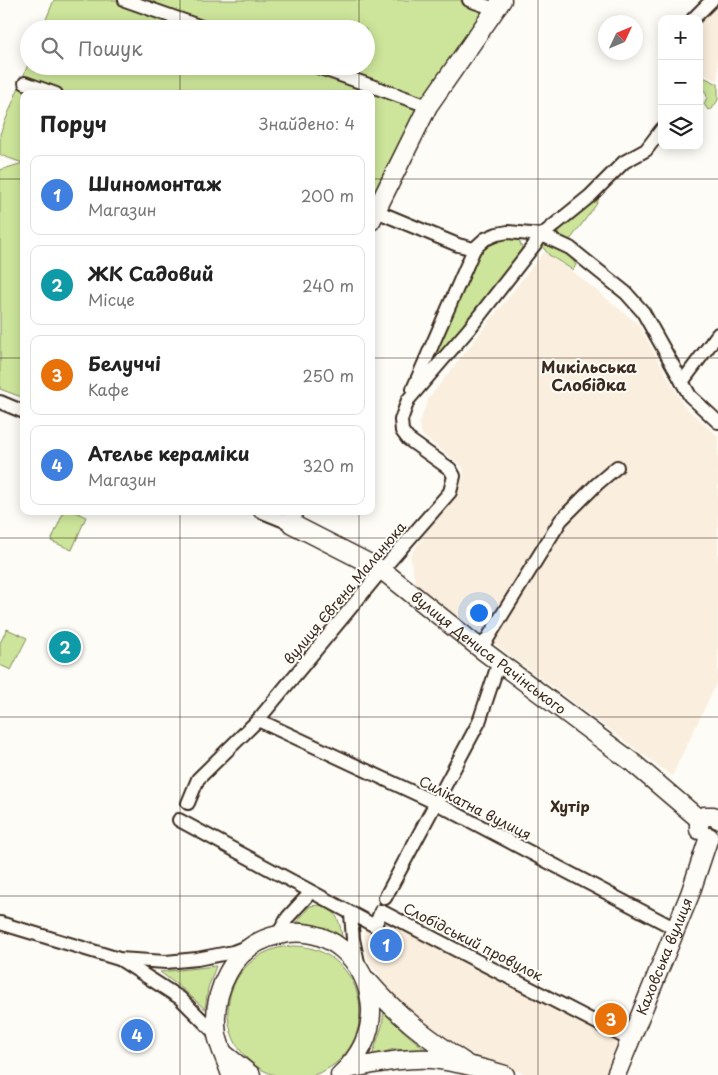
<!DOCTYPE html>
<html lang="uk">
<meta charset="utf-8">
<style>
:root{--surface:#fff;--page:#f6f6f6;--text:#222;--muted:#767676;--line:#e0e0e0;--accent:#b45309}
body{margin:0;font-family:"Playpen Sans",sans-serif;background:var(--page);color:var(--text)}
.controls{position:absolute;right:15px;top:15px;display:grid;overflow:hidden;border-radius:10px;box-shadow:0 2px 12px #0003}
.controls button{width:45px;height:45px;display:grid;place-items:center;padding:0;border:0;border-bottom:1px solid var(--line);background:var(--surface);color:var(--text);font:25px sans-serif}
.compass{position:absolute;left:598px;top:15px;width:45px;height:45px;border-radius:50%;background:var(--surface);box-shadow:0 2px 12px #0003;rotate:46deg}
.you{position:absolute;left:478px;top:612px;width:18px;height:18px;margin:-12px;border:4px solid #fff;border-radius:50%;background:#1a73e8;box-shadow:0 0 0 8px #1a73e833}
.badge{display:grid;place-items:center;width:32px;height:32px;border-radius:50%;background:var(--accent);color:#fff;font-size:16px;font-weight:700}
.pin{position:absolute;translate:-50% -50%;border:2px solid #fff;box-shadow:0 1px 5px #0006}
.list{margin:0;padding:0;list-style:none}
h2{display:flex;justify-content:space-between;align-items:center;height:65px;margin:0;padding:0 20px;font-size:21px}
h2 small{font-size:16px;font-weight:400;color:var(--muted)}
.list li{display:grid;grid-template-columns:32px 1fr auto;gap:15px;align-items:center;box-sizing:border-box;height:80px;margin:0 10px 10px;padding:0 10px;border:1px solid var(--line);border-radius:10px}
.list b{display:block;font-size:19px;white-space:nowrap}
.list p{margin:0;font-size:16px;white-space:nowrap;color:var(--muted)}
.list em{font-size:16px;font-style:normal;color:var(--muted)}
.icon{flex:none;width:28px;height:28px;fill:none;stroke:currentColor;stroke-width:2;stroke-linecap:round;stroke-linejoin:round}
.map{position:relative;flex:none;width:718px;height:1075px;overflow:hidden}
.search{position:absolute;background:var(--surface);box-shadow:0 2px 12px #0003;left:20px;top:20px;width:355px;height:55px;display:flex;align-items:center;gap:12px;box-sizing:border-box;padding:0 18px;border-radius:28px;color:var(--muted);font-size:19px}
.panel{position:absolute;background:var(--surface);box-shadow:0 2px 12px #0003;left:20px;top:90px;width:355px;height:425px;border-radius:10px}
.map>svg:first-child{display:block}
</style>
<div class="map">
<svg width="718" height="1075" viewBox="0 0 718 1075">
<rect width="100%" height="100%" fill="#fdfcf7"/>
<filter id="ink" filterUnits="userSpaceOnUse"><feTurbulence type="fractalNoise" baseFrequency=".02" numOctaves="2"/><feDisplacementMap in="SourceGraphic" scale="10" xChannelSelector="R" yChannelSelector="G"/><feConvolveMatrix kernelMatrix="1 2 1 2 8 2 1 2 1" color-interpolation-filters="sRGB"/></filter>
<g filter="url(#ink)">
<!-- built -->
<g fill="#faeede">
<polygon points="718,0 718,81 699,72 699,19"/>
<polygon points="544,252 576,274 638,324 684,406 718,436 718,680 672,776 499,647 449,613 416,586 410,556 464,478 463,467 422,435 419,423 429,398"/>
<polygon points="369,914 622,1041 609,1075 529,1075 488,1062 438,1035 416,1019 391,991 368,960 364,948 364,930"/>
</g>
<!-- green -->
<g fill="#cce59a" stroke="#84885c">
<polygon points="54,0 496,0 371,203 371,94 24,94 24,398 0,389 0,170 23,163 0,155 0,134 29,62 29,66 366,66 366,29 42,29"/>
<polygon points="699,75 718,84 718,100 712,109 708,110 704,104 707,97 705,91 699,89"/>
<polygon points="596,195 599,198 596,205 570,240 562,239 557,229"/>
<polygon points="507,239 519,240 522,248 518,258 421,377 479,253 494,243"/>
<path d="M547 242C559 247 569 253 576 265L573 270 549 255 541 245Z"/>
<polygon points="64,511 73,511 86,517 72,550 51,541"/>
<polygon points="7,629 27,638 11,670 0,665 0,643"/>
<path d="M320 905C337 910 340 921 342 937 327 928 314 924 297 922L310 906Z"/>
<circle cx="294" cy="1012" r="66"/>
<polygon points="216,966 208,988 205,1009 184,990 160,972"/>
<polygon points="384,1011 402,1030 427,1051 394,1049 372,1056 382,1026"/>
</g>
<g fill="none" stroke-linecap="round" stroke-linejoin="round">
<defs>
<g id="minor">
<polyline points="125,0 207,29"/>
<polyline points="469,0 495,9"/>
<polyline points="693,19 712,0"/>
<polyline points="315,66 428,106"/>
<polyline points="25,83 56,94"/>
<polyline points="376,211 458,245 474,249 485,239 497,234 508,232 542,235 570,248 626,293 643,312 690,396 718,422"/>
<polyline points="682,382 718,334"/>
<polyline points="413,389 474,249"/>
<polyline points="0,402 24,412"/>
<polyline points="260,511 292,524"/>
<polyline points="481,649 561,520 597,484 617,467"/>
<polyline points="258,720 436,803 676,929"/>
<polyline points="188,803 198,779 258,720 382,570 450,492 454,476 450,469 408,439 402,431 401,420 408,400 469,329 542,235 590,196 624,162 646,150 662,129"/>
<polyline points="179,820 375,926 381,911 630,1040"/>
<polyline points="385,898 479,722 499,662"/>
<polyline points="351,914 353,939 359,967"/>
<polyline points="0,923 119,959 166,962 197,959 233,952 246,947"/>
<polyline points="278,934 288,917 311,892"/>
<polyline points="121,960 180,998 218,1036"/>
</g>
<g id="secondary">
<polyline points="371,221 428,106 502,0"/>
<path id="s1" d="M293 511 292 524 382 570 481 649 632 762 700 820"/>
<polyline points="699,830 699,823 704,816 713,816 718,819"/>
<path d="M368 981C399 1017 425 1036 464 1062"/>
<polyline points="223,1053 251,1075"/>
<path d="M347 1069C375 1064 404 1057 433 1059 458 1062 481 1068 505 1075"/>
<path d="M231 1075C227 1062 220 1049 217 1035 211 992 232 945 278 935 327 923 368 960 371 1008 372 1034 359 1058 340 1075"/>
<path id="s2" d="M616 1075 690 894 709 837"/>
</g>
</defs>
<!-- minor casing -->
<use href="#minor" stroke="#3b2a1e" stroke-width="16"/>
<!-- secondary casing -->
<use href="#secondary" stroke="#3b2a1e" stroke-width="21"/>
<!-- minor -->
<use href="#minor" stroke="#fdfcf7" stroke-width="12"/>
<!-- secondary -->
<use href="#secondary" stroke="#fdfcf7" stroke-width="18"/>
</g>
</g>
<!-- grid -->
<path fill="none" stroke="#3b2a1e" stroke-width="1" stroke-opacity="0.55" d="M180 0V29M359 0V29M538 0V1075M180 66V94M359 66V94M0 179H24M371 179H718M0 358H24M371 358H718M180 511V1075M359 511V1075M0 538H718M0 717H718M0 896H718"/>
<g text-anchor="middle" stroke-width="4" stroke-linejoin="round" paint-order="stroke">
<!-- street labels -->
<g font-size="14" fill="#3b2a1e" stroke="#fdfcf7">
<text transform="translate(345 593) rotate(-50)" y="5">вулиця Євгена Маланюка</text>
<text dy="5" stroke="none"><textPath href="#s1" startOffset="249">вулиця Дениса Рачінського</textPath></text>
<text transform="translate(475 808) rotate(27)" y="5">Силікатна вулиця</text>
<text transform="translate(473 942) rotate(27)" y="5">Слобідський провулок</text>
<text dy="5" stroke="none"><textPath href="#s2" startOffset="128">Каховська вулиця</textPath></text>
</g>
<!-- neighbourhood labels -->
<g font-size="15" font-weight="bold" fill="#3b2a1e" stroke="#fdfcf7">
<text x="570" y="812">Хутір</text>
</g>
<!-- quarter labels -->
<g font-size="16" font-weight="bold" fill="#3b2a1e" stroke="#fdfcf7">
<text x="589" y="373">Микільська<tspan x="589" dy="18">Слобідка</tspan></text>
</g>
</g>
</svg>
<div class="controls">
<button>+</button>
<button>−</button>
<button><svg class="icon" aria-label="layers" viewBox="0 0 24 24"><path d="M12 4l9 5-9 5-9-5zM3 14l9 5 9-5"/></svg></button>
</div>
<svg class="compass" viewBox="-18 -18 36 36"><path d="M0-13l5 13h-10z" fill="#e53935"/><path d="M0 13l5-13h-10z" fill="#767676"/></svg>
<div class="you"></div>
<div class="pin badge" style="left:386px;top:945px;background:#3f7fe0">1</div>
<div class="pin badge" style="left:65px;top:647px;background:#0f9aa8">2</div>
<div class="pin badge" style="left:611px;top:1019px;background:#e8710a">3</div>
<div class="pin badge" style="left:137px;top:1035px;background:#3f7fe0">4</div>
<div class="search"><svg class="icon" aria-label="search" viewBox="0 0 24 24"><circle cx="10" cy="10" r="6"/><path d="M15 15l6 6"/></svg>Пошук</div>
<section class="panel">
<h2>Поруч<small>Знайдено: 4</small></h2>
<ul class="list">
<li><span class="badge" style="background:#3f7fe0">1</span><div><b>Шиномонтаж</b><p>Магазин</p></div><em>200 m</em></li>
<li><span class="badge" style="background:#0f9aa8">2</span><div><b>ЖК Садовий</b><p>Місце</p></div><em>240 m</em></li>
<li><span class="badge" style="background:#e8710a">3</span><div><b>Белуччі</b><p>Кафе</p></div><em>250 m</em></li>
<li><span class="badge" style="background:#3f7fe0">4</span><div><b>Ательє кераміки</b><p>Магазин</p></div><em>320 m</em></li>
</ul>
</section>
</div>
